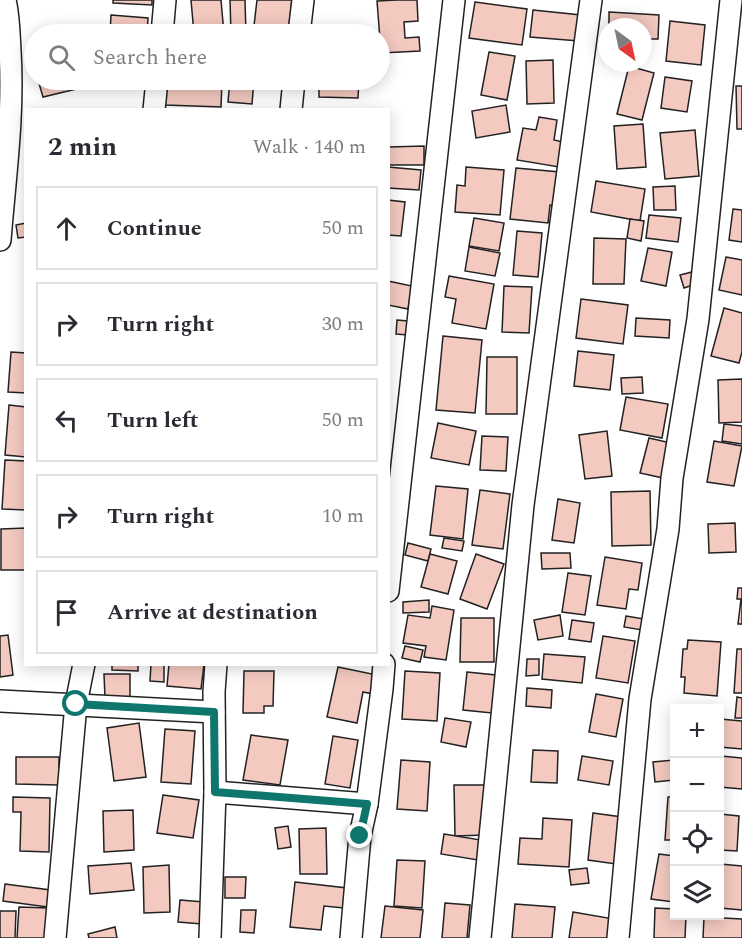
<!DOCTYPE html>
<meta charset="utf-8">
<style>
:root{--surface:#fff;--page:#f7f7f7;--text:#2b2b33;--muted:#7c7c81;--line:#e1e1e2}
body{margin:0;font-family:Spectral,serif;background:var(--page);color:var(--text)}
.controls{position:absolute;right:18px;bottom:18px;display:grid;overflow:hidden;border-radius:0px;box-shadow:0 3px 15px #0003}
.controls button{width:54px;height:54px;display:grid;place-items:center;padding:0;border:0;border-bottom:2px solid var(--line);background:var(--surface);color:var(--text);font:30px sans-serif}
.compass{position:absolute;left:598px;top:18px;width:54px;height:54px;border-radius:50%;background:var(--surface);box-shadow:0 3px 15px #0003;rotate:147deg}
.stop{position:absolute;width:18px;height:18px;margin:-14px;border:4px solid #0f766e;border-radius:50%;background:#fff}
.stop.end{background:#0f766e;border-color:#fff;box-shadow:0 2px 6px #0008}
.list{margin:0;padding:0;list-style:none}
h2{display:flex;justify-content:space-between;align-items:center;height:78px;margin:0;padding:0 24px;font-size:26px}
h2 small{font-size:20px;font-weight:400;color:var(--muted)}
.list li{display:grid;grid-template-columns:39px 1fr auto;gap:18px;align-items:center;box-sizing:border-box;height:84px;margin:0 12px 12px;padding:0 12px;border:2px solid var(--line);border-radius:0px}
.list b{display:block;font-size:22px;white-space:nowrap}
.list em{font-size:20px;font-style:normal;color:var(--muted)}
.icon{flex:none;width:33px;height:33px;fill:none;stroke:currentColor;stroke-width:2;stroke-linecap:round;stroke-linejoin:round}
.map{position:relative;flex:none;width:742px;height:938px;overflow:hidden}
.search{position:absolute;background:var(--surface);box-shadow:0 3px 15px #0003;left:24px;top:24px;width:366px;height:66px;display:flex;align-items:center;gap:15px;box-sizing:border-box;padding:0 21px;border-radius:33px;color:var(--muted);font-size:22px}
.panel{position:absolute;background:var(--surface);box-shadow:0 3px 15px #0003;left:24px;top:108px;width:366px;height:558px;border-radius:0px}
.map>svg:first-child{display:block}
</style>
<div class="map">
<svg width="742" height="938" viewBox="0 0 742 938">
<rect width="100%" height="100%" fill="#fff"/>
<!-- building -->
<g fill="#f3c9c0" stroke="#222" stroke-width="1.5">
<polygon points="113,0 152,0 152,5 113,3"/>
<polygon points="191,0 221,0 224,34 194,34"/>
<polygon points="230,0 245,0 246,34 231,34"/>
<polygon points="257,0 292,0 288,34 253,34"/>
<polygon points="397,0 417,0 418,21 404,22 405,38 419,37 420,51 381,53 377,1"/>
<polygon points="475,2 527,9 522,45 469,38"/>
<polygon points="533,10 581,15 579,41 530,37"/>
<polygon points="609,12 659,15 658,39 643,39 643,27 609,27"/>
<polygon points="111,15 148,18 147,34 110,34"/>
<polygon points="670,21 705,25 701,65 666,61"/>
<polygon points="489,52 515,56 507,100 481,95"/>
<polygon points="553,60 554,103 527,104 526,61"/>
<polygon points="629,66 654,73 642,120 617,114"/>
<polygon points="665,77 692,81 687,112 661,108"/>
<polygon points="38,80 84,80 85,87 43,97"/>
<polygon points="166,80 222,81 221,107 165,105"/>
<polygon points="230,80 254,80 252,104 228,102"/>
<polygon points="257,80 281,80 280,87 256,85"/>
<polygon points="319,80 359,80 358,98 319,97"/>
<polygon points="736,86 742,86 742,129 737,129"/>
<polygon points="506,105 510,132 476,138 472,111"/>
<polygon points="539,117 557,120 554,140 563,142 559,167 517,160 523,128 536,130"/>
<polygon points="643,124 646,167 617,169 614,126"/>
<polygon points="695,130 699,176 665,179 660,133"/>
<polygon points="424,146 424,165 388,165 388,147"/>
<polygon points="388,167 421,170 419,190 388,188"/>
<polygon points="466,167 504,170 500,215 455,212 457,185 465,186"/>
<polygon points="516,168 560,172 557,206 550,205 548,223 510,219"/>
<polygon points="596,181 645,189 640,221 591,212"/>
<polygon points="675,186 676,210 654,210 653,187"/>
<polygon points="388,200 405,202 401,236 388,235"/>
<polygon points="733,209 742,210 742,242 729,240"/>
<polygon points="649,215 681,218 678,242 646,238"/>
<polygon points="474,218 504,223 499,251 469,246"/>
<polygon points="630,219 644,221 641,241 627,238"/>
<polygon points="26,223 26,237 18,238 16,225"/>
<polygon points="517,231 542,233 538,277 513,275"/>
<polygon points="594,238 626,239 624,284 593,284"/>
<polygon points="469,247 500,253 495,276 465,271"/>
<polygon points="648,248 672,252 666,286 641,281"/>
<polygon points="726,257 742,260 742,295 719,290"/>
<polygon points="692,272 696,284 684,288 680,275"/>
<polygon points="449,276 494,284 486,329 452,323 456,299 445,297"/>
<polygon points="388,281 412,286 408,309 388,305"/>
<polygon points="504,286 532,287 529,333 502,332"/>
<polygon points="581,299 628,305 623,344 576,338"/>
<polygon points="724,308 742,313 742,352 739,363 711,356"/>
<polygon points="636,318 670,320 669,338 635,336"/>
<polygon points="397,320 408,321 408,335 396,334"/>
<polygon points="443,336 482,340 475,413 436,410"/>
<polygon points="578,351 614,355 610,390 574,386"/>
<polygon points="11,352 26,353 26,393 8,392"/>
<polygon points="487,357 517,357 517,414 486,414"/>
<polygon points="642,377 643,393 622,394 621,378"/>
<polygon points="742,379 742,422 719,423 718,380"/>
<polygon points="626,397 668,404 662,438 620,430"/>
<polygon points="9,405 26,407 26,457 5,455"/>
<polygon points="438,423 476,431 469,465 431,458"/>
<polygon points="724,424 742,426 742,444 722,441"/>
<polygon points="607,431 612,476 585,479 579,435"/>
<polygon points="482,436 508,437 506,471 480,470"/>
<polygon points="649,438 671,443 663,478 640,473"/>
<polygon points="714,441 742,446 734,486 707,482"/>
<polygon points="5,460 26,461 26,510 2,509"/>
<polygon points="436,486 468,489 463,539 430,535"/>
<polygon points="480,490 510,494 503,549 472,545"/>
<polygon points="650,491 651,545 612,546 611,492"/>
<polygon points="558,499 580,503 574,543 552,540"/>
<polygon points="735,523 736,552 709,553 708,524"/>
<polygon points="26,528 26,570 1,570 1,529"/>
<polygon points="444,538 464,541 462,551 442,548"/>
<polygon points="408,543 431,549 428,561 405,555"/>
<polygon points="541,553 570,553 571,568 542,569"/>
<polygon points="430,554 457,561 448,594 421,587"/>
<polygon points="476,554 504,564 487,609 460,599"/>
<polygon points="605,557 642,563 638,590 629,589 626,609 597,605"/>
<polygon points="568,573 591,576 585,615 562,612"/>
<polygon points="738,588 742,588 742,624 738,624 741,599 737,599"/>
<polygon points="429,600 429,612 403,613 403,602"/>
<polygon points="432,606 454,610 446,660 424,657 426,646 403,643 408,615 430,618"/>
<polygon points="560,615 563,636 538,640 534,620"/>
<polygon points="626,616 650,620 648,631 624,627"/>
<polygon points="461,618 494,618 494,662 460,662"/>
<polygon points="572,620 594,623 591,642 569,639"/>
<polygon points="8,635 13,675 0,677 0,636"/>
<polygon points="603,636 635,641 628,683 596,678"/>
<polygon points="688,640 721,642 717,696 684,693 685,677 681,677 683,649 687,649"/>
<polygon points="405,646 423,650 420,662 402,658"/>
<polygon points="737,649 742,649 742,693 734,693"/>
<polygon points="544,654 585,657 582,683 542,679"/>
<polygon points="527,659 539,659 539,675 526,676"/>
<polygon points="112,664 138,664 138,671 112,670"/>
<polygon points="151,664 164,664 164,682 150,681"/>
<polygon points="169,664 204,664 201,689 167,686"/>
<polygon points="338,667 377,675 373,694 363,692 357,723 327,717"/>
<polygon points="244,671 274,671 273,706 264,706 264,713 243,713"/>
<polygon points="405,671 440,673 437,721 402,719"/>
<polygon points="467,672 496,675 492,713 463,710"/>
<polygon points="104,674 130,674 130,698 105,698"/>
<polygon points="527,688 552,690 551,708 526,706"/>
<polygon points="596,694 623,699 616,737 589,732"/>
<polygon points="737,697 742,698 742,718 735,718"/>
<polygon points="445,718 471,722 466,747 441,742"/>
<polygon points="720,719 742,721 742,749 720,747"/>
<polygon points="139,723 146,777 114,781 107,728"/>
<polygon points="165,729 195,731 191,784 161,782"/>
<polygon points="251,735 288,740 280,785 243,780"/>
<polygon points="333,736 358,740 350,788 325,784"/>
<polygon points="533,750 558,751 557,783 531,782"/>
<polygon points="582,756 613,761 609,785 578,780"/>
<polygon points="721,756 742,758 742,789 720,787"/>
<polygon points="16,757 59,757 59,785 16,784"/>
<polygon points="401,760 430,762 427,811 397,809"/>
<polygon points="674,760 674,780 655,782 653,762"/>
<polygon points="454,785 485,785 486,835 455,836"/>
<polygon points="163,795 199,800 193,838 157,833"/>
<polygon points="13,797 50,798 49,852 20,851 21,812 13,812"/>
<polygon points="668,797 674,797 674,840 665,840"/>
<polygon points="133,810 134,850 104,852 103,811"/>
<polygon points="593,813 622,817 616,864 588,860"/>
<polygon points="720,814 739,816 737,851 720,850"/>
<polygon points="543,818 572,820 569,867 518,864 520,838 542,839"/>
<polygon points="288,826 291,847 278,849 275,828"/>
<polygon points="326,828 327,874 300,874 299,829"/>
<polygon points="444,834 487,841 484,861 441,854"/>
<polygon points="659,854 674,856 674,902 651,899"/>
<polygon points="397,860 425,861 422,908 394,906"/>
<polygon points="131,863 134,890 90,894 88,866"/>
<polygon points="720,864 742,866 742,910 720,908"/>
<polygon points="169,865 170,912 144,913 143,867"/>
<polygon points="587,868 589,883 571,885 569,870"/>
<polygon points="225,877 246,877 245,898 225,898"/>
<polygon points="295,882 347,888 344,908 324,906 321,930 290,927"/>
<polygon points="5,884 58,891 55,908 3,901"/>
<polygon points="180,900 204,902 202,924 178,922"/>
<polygon points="445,903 470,905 467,938 442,938"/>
<polygon points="515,904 555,907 552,938 512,938"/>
<polygon points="385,906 423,910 420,938 381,938"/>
<polygon points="19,907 49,908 48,938 17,938"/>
<polygon points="655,908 674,909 674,916 686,916 685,938 654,938"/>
<polygon points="241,910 256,910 254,933 240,932"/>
<polygon points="0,911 16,911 15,938 0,938"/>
<polygon points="573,912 614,919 611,938 569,938"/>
<polygon points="704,917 742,919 742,938 703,938"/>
<polygon points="115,927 117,938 89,938 88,934"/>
</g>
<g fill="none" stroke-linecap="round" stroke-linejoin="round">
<defs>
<g id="minor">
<polyline points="162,34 165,0"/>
<polyline points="299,34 303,0"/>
<polyline points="154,110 157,80"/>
<polyline points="291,110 294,80"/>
<path d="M0 240C5 177 14 114 10 51 9 34 9 17 5 0"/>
<polyline points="388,591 454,0"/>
<polyline points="0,701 214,712"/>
<polyline points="215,792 214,692 216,664"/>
<polyline points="55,938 76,704 84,664"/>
<polyline points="210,938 215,792 367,804"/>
<polyline points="351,938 360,836 367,804 382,689 384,664"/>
<polyline points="480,938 523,505 591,0"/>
<polyline points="618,938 640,699 668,529 672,478 698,319 731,0"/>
</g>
</defs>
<!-- minor casing -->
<use href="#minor" stroke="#222" stroke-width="24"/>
<!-- minor -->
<use href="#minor" stroke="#fff" stroke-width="21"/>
</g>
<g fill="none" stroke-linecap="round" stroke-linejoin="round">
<!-- route -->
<polyline stroke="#0f766e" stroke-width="8" points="76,704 214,712 215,792 367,804 360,836"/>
</g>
</svg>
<div class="controls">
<button>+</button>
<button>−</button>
<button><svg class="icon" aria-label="locate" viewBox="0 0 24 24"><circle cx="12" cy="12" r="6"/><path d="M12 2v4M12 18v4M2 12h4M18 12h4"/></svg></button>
<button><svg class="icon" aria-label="layers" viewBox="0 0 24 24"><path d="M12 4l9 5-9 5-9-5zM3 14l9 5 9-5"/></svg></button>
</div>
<svg class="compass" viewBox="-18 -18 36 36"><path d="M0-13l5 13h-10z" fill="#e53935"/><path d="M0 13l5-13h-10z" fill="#7c7c81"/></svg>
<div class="stop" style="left:76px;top:704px"></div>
<div class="stop end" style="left:360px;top:836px"></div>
<div class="search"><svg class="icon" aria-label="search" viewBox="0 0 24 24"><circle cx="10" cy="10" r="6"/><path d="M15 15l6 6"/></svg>Search here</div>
<section class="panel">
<h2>2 min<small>Walk · 140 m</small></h2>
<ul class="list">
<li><svg class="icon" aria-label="ahead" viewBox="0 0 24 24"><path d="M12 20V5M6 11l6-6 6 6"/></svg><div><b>Continue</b></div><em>50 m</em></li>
<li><svg class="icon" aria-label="right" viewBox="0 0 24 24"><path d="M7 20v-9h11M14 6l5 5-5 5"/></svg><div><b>Turn right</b></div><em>30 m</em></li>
<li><svg class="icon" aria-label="left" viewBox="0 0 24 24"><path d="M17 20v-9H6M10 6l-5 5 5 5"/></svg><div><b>Turn left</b></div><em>50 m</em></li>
<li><svg class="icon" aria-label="right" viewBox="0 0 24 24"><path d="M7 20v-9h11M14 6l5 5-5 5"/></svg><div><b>Turn right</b></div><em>10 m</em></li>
<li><svg class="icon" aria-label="arrive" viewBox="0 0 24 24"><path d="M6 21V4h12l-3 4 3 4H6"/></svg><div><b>Arrive at destination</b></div></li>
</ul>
</section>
</div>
